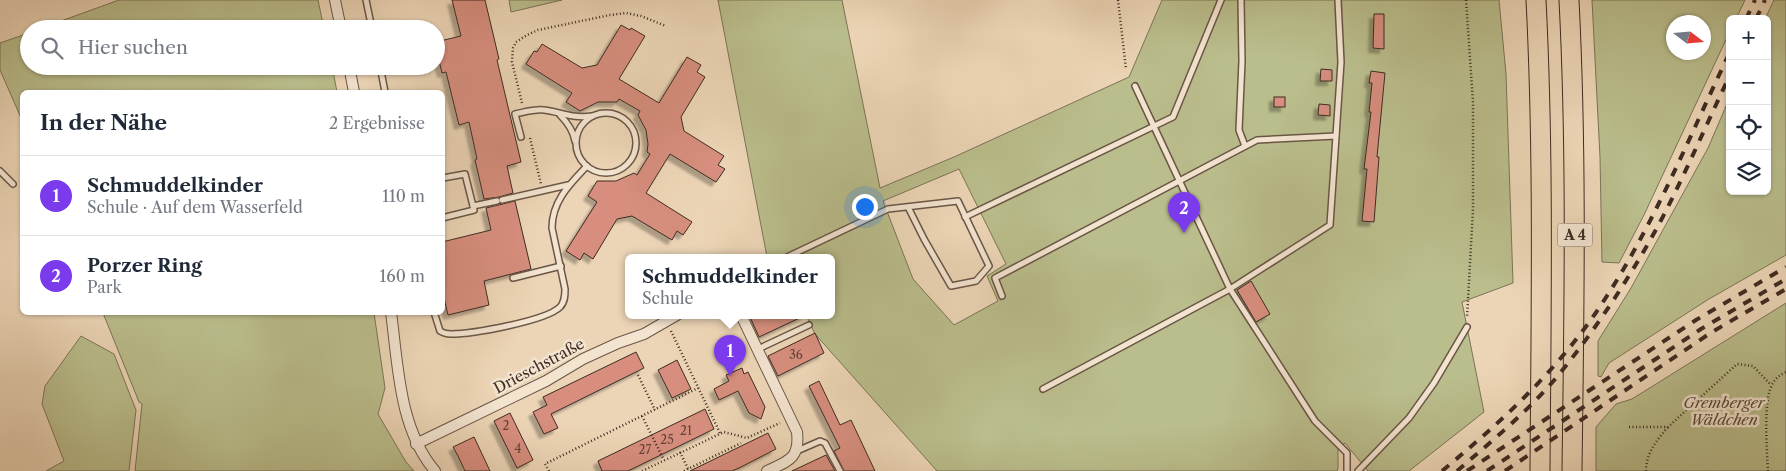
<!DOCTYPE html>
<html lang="de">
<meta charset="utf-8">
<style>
:root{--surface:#fff;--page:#f6f6f7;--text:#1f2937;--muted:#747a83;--line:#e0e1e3;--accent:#7c3aed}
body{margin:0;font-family:"Libre Caslon Text",serif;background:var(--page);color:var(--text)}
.controls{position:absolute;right:15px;top:15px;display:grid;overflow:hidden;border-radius:8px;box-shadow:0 1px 4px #0004}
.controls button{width:45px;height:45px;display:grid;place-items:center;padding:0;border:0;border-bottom:1px solid var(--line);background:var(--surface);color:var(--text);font:25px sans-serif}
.compass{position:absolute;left:1666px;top:15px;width:45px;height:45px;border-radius:50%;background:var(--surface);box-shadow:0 1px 4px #0004;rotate:106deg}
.you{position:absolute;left:864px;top:206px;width:18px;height:18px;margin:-12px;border:4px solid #fff;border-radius:50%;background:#1a73e8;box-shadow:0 0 0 8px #1a73e833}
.badge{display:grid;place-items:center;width:32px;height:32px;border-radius:50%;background:var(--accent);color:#fff;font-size:16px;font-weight:700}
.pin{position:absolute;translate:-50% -41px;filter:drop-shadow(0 1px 2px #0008)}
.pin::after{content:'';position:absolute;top:26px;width:18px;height:15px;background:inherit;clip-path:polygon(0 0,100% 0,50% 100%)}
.popup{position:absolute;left:625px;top:254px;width:210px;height:65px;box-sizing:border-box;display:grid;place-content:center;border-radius:8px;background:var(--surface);filter:drop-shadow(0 1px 4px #0005);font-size:16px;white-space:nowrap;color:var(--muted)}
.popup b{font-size:19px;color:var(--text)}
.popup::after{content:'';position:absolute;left:50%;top:100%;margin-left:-10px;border:10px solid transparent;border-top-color:var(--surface)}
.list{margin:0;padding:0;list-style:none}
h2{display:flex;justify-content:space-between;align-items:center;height:65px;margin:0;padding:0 20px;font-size:21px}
h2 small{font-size:16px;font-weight:400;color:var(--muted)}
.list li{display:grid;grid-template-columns:32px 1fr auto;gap:15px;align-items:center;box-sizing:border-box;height:80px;padding:0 20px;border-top:1px solid var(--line)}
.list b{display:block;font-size:19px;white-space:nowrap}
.list p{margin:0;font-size:16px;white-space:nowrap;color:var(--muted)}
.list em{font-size:16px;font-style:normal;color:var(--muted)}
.icon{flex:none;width:28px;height:28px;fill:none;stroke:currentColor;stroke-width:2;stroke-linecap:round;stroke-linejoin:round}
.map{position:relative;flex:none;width:1786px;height:471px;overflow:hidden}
.search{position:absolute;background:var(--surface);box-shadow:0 1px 4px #0004;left:20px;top:20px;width:425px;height:55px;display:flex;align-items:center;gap:12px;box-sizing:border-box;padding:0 18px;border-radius:28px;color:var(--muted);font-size:19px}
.panel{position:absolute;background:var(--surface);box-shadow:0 1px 4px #0004;left:20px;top:90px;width:425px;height:225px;border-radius:8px}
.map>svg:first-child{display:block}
</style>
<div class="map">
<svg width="1786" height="471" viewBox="0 0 1786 471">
<defs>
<filter id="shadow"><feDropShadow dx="-4.5" dy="4.5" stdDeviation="1" flood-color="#0004"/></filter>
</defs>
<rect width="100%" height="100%" fill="#ecd5b6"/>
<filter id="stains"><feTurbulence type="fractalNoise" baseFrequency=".004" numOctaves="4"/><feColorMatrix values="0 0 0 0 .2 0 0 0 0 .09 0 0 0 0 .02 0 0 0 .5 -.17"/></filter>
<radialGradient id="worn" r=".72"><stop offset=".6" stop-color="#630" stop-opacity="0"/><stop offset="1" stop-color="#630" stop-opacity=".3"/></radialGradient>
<!-- green -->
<g fill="#babd8c" stroke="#7c7457" fill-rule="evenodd">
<polygon points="119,0 318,0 324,29 39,29"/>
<polygon points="509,0 562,0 511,12"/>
<path d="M718 0H842L880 188 954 157 1129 77 1162 0H1499L1506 74 1513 283 1462 302 1484 412 1409 471H1368L1345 443 1338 449V468L1337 471H937L815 334 806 315H831V257H767ZM959 169 1006 264 987 276 998 301 954 325 913 279 883 201Z"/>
<path d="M1592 0H1745L1736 19H1730V31L1644 215 1619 263 1602 262 1600 157ZM1674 22H1704V52H1674Z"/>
<polygon points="1774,0 1786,0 1786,255 1709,299 1609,363 1601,377 1598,376 1598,341 1631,288 1708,148 1730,97 1730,191 1767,191 1767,19 1765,19"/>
<polygon points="29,33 29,66 332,66 337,92 22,92 22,120 0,70 0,43"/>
<polygon points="1786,303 1786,471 1596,471 1596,427 1616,404 1632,399"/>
<polygon points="103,313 374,313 385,388 378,414 406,462 414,471 135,471 142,404 139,402"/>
<polygon points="81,336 114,354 136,410 129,471 46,471 64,461 42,404 45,386"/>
</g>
<!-- building -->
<g fill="#d78e7e" stroke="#3e2b22" filter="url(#shadow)">
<polygon points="452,0 485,0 499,59 497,60 521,162 507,166 513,193 499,197 484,199 475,160 477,159 469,122 459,125 446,72 442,73 436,48 436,42 461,36"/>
<polygon points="1374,14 1384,14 1384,49 1373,48"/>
<polygon points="621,25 630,30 631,28 645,36 619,79 659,103 687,57 701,65 697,72 705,77 681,117 684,131 724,156 718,165 725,169 716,182 670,154 646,193 692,222 683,235 677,231 672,240 632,216 617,219 593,259 584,253 580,260 566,251 597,202 588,196 597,181 616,181 634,173 637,175 650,154 647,152 648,144 646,130 638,115 640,111 619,99 617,102 598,102 580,111 566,102 572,93 526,64 534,51 537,52 542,44 582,68 597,65"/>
<polygon points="1321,69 1332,70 1332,81 1320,81"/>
<polygon points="1371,71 1385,73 1377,157 1379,157 1374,222 1362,221 1367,169 1364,169 1371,112 1369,112 1372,83 1369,83"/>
<rect x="1274" y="97" width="11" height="10"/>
<polygon points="1319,104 1330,105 1330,116 1318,115"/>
<polygon points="515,201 531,269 484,281 489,305 448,315 442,290 442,242 491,230 486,208"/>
<polygon points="1251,281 1270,314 1256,322 1237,290"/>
<polygon points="755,315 806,315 759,337 750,317"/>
<polygon points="815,333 824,353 778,376 768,356"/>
<polygon points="636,352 644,368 551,414 558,428 544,434 533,412 547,405 543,397"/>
<polygon points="677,360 691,389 672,398 658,370"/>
<polygon points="742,368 744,374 748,372 765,407 761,419 749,413 738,391 719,400 714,389 729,381 726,375"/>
<polygon points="819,381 840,425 851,420 875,471 844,471 834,451 840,448 809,386"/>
<polygon points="705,409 714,429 628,471 602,471 598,461"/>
<polygon points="510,413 533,460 517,468 494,421"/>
<polygon points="768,433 776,449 741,467 732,471 690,471"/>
<polygon points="474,437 483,456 490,471 465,471 458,456 453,447"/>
<polygon points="826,455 835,471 792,471"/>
</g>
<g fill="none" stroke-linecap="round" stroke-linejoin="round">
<defs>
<g id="lane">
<polyline points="366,0 372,29"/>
<polyline points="1241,0 1242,61 1239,130 1245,146"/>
<polyline points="380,66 385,92"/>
<polyline points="1135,86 1230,289 1315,421 1347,453 1347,471"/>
<circle cx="606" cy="143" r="30"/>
<path d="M560 115C567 122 573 130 575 141"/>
<path d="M521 137 515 114C525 112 534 109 544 110 562 112 571 119 592 116"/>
<polyline points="0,171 13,184"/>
<polyline points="502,200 568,185"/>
<polyline points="473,206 497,201"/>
<polyline points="965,217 1173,117 1221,0"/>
<polyline points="442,218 474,210 465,174 443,178"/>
<polyline points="787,257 888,209 958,201 989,266 976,281 951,286 924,239 908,207"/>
<polyline points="513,278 561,266"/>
<polyline points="1002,296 995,278 1257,140 1336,136"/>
<path d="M434 312 440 331C443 333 447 334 451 334 472 334 546 321 560 307 565 302 565 295 565 289L552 228C552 201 570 184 587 166"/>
<polyline points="758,349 809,325"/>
<polyline points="1043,389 1230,289 1330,225 1341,62 1338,0"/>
<polyline points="797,451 820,441 825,443 840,471"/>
<polyline points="1358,471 1409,418 1434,383 1467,327"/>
</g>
<g id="street">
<polyline points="335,0 341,29"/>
<polyline points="349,66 354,92"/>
<path d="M391 312C398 365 399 429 435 471"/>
<path d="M741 315 797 432C800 459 788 461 767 471"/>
<polyline points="416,444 546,381 583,359 618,343 644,334 677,315"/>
</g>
<g id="highway">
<path d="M1536 0C1544 157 1541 314 1540 471"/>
<path d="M1569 0C1577 157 1574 314 1572 471"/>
</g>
</defs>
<!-- lane casing -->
<use href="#lane" stroke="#6a5647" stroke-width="8"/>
<!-- street casing -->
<use href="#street" stroke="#6a5647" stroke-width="12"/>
<!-- highway casing -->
<use href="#highway" stroke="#3e2b22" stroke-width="21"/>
<!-- path -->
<g stroke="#3e2b22" stroke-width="2.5" stroke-dasharray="1 2.5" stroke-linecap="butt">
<polyline points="1118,0 1126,69"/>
<polyline points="1466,0 1473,102 1473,209 1467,318"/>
<polyline points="522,103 512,62 513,48 516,42 527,35 538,30 610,15 626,13 641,16 666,26"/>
<polyline points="530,138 541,184"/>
<polyline points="671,331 720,433"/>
<polyline points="638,375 655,410"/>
<polyline points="642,416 664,460"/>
<polyline points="1629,427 1668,427 1737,364 1753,366 1771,385"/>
<polyline points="680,452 689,471"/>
<polyline points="549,471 545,464 698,388"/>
<polyline points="642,471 724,432 747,438 780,423"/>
<polyline points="684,471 741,443"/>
<path d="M1646 471C1646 453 1657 440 1668 427"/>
<path d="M1768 471C1767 452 1763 401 1772 385 1775 378 1780 375 1786 372"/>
</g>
<!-- lane -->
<use href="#lane" stroke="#f3e4d0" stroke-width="5"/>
<!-- street -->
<use href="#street" stroke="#f3e4d0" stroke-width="10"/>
<!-- highway -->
<use href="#highway" stroke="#ecd5b6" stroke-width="19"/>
<!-- rail -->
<g stroke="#3e2b22" stroke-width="4" stroke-dasharray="9 9" stroke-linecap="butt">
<polyline points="1746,19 1755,0"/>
<polyline points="1756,19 1765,0"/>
<path d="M1442 471C1501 422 1556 372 1599 308 1653 228 1688 139 1730 52"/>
<path d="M1457 471C1493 440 1531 409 1561 372 1598 326 1630 277 1658 226 1684 177 1706 125 1730 75"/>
<polyline points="1467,471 1696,320 1786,267"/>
<polyline points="1487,471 1701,329 1786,279"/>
<polyline points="1505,471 1712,332 1786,289"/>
</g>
</g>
<g text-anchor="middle" stroke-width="5" stroke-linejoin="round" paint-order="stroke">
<!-- number labels -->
<g font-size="12" fill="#644439">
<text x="796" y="359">36</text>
<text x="506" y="430">2</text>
<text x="686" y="435">21</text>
<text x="667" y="444">25</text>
<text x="518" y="453">4</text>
<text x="645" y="454">27</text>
</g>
<!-- shield labels -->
<rect fill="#f3e4d0" stroke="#746256" stroke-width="1" x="1557.5" y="223.5" width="35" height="23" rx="4"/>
<g font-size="14" font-weight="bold" fill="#3e2b22">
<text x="1575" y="240">A 4</text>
</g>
<!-- street labels -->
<g font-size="15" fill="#3e2b22" stroke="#f3e4d0">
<text transform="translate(539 366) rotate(-28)" y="5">Drieschstraße</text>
</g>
<!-- park labels -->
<g font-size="15" font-style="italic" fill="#574837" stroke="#f3e4d0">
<text x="1724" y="408">Gremberger<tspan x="1724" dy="17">Wäldchen</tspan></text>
</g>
</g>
<rect width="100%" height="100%" filter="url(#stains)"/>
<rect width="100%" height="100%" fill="url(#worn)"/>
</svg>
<div class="controls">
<button>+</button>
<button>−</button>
<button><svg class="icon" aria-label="locate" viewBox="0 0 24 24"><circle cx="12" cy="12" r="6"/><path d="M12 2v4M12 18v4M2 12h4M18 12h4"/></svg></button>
<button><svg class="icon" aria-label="layers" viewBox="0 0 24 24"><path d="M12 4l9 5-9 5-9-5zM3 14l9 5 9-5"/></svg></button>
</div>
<svg class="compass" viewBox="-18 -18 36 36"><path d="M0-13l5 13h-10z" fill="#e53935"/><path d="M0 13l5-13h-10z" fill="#747a83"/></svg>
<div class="you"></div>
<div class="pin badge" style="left:730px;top:376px">1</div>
<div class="popup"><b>Schmuddelkinder</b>Schule</div>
<div class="pin badge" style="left:1184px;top:233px">2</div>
<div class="search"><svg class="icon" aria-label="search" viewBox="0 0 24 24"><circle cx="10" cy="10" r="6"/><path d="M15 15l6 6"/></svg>Hier suchen</div>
<section class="panel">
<h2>In der Nähe<small>2 Ergebnisse</small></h2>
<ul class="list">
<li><span class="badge">1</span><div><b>Schmuddelkinder</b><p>Schule · Auf dem Wasserfeld</p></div><em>110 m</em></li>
<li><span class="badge">2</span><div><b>Porzer Ring</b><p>Park</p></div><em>160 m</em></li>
</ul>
</section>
</div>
